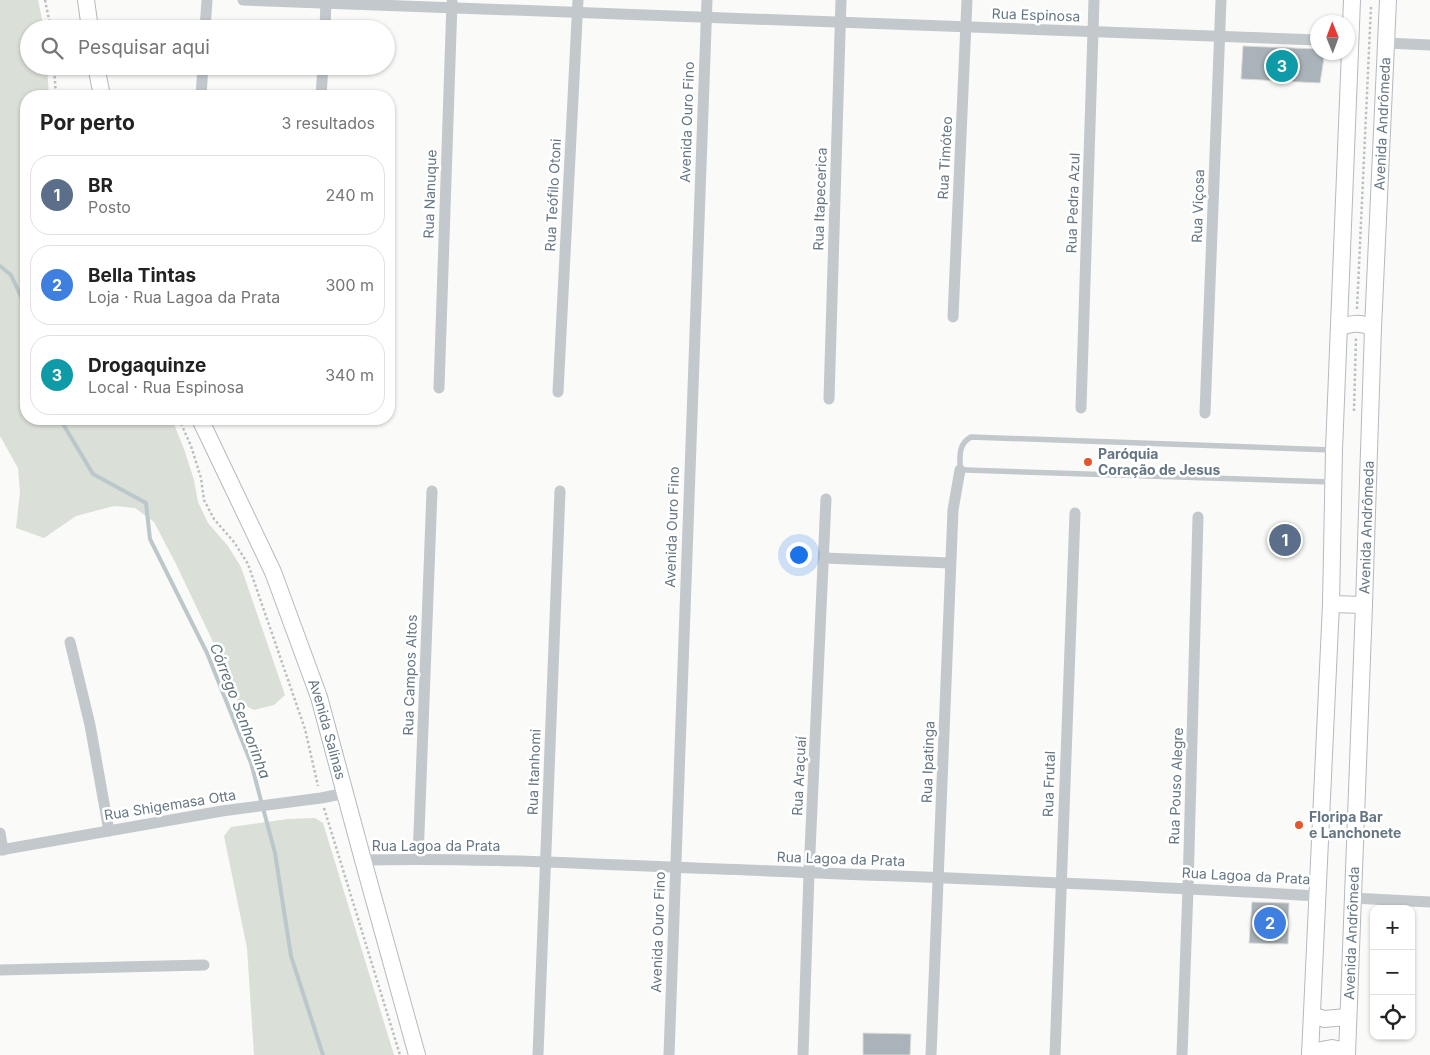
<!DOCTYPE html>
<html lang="pt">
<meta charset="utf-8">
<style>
:root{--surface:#fff;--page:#f6f6f6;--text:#222;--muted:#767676;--line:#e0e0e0;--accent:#0b8043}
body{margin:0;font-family:Inter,sans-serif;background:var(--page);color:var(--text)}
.controls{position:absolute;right:15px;bottom:15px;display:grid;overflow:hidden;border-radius:10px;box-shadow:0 1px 4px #0004}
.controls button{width:45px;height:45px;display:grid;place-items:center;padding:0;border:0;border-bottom:1px solid var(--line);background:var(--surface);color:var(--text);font:25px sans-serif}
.compass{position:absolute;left:1310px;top:15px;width:45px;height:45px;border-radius:50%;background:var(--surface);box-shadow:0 1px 4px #0004;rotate:359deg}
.you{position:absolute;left:798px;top:554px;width:18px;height:18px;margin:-12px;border:4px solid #fff;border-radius:50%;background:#1a73e8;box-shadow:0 0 0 8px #1a73e833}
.badge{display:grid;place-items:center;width:32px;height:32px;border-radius:50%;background:var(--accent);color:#fff;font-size:16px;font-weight:700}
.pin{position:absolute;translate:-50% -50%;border:2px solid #fff;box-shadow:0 1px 5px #0006}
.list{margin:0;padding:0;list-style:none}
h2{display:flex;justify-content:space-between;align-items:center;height:65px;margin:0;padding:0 20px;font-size:21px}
h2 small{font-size:16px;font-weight:400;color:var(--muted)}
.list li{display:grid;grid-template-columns:32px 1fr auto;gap:15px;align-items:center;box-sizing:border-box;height:80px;margin:0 10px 10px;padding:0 10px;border:1px solid var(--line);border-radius:20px}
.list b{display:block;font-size:19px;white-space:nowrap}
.list p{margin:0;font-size:16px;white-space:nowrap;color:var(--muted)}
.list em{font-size:16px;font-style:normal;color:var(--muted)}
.icon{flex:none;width:28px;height:28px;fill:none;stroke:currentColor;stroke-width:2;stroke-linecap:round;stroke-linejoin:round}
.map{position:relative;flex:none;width:1430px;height:1055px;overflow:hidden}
.search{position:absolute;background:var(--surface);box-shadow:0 1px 4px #0004;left:20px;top:20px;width:375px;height:55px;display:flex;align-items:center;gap:12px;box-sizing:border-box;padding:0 18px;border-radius:28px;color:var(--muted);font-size:19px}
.panel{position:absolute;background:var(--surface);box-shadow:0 1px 4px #0004;left:20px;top:90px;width:375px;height:335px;border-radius:20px}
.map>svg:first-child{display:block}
</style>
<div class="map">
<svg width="1430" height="1055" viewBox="0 0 1430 1055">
<rect width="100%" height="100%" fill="#fafaf8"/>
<!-- green -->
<g fill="#dadfd7">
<polygon points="0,0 38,0 44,29 29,29 29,66 47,66 49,96 26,96 26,419 172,419 184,449 194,480 198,502 208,523 228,546 241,567 285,695 274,705 254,710 238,702 229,676 215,646 176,564 154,522 135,508 114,506 76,516 44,538 16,528 20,492 18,468 0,436"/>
<polygon points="315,818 323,823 394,1055 254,1055 247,948 224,836 231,827 288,819"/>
</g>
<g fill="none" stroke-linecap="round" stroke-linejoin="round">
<!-- stream -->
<g stroke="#bbc7cb" stroke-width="4">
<polyline points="0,266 11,275 26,307"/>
<polyline points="61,419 63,424 93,474 146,503 150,539 207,653 251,763 275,853 291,956 323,1055"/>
</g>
</g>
<!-- building -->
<g fill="#aab3b9" stroke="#dcdcda">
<polygon points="1243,46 1318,49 1318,52 1325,52 1320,83 1241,79"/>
<polygon points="1252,902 1289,903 1288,944 1249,943"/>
<polygon points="863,1033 911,1034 910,1055 863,1055"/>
</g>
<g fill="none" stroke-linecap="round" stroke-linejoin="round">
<defs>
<g id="secondary">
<polyline points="86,0 90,29"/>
<polyline points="96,66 102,96"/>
<path d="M1339 328C1351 323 1360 322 1373 328"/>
<path id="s1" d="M200 419 273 572 319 697 363 860 417 1055"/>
<polyline points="1331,604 1364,605"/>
<polyline points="1312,1015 1324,1019 1347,1017"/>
<polyline points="1310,1052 1332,1048 1347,1051"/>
<polyline points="1310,1055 1331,604 1334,450 1352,0"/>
<path id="s2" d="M1347 1055 1364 605 1373 328 1388 0"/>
</g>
</defs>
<!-- secondary casing -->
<use href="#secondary" stroke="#b3babf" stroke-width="18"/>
<!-- path -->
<g stroke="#bbbfc2" stroke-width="2.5" stroke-dasharray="2.5 2.5" stroke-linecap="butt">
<polyline points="45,0 51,29"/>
<polyline points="54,66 56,96"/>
<polyline points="1357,309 1371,7"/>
<polyline points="1354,411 1356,337"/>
<polyline points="179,419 191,446 201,478 204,500 214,519 234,542 248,564 305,729 318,786"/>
<polyline points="324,808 400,1055"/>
</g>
<!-- lane -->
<path stroke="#c3c8cc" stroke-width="5.5" d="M1331 482 966 470H960C960 456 958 444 971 437L1332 450"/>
<!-- street -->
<g stroke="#c3c8cc" stroke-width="11">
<polyline points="243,0 1318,40"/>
<polyline points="205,29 207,0"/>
<polyline points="325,29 326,0"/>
<polyline points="1386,43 1430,45"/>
<polyline points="201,96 203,66"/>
<polyline points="321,96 323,66"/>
<polyline points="953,317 967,0"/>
<polyline points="439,388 452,2"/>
<polyline points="558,392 578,0"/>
<polyline points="829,399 841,0"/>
<polyline points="1081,408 1094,0"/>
<polyline points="1205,413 1221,0"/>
<polyline points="824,558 950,563"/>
<polyline points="70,642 90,725 109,831"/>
<polyline points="0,833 3,850"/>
<polyline points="0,850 222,811 321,798 346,793"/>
<polyline points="418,859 432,491"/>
<path d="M363 860C491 857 619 866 747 870 937 878 1128 884 1318 896"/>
<polyline points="1352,898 1430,902"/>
<polyline points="0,970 204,965"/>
<polyline points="538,1055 560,491"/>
<polyline points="669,1055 707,0"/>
<polyline points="803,1055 809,873 826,499"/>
<polyline points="931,1055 953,510 960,470"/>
<polyline points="1055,1055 1075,513"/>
<polyline points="1182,1055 1188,888 1198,517"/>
</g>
<!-- secondary -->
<use href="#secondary" stroke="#fff" stroke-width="16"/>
</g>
<!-- markers -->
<g fill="#e4572e" stroke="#fff" stroke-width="2">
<circle cx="1088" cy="462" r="5"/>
<circle cx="1299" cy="825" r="5"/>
</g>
<g text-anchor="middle" stroke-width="5" stroke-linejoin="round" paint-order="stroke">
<!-- street labels -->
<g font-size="14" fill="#657683" stroke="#fff">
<text transform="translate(1036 15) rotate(2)" y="5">Rua Espinosa</text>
<text transform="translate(687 122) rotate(-88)" y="5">Avenida Ouro Fino</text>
<text dy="5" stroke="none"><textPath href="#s2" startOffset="932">Avenida Andrômeda</textPath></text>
<text transform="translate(945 158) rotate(-87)" y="5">Rua Timóteo</text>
<text transform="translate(430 194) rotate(-88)" y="5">Rua Nanuque</text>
<text transform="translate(553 195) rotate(-87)" y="5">Rua Teófilo Otoni</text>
<text transform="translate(820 199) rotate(-88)" y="5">Rua Itapecerica</text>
<text transform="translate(1073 203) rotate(-88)" y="5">Rua Pedra Azul</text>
<text transform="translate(1198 206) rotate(-88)" y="5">Rua Viçosa</text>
<text transform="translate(672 527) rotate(-88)" y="5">Avenida Ouro Fino</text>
<text dy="5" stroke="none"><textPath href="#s2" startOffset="528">Avenida Andrômeda</textPath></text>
<text transform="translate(410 675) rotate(-88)" y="5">Rua Campos Altos</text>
<text dy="5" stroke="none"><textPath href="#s1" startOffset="336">Avenida Salinas</textPath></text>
<text transform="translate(928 762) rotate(-88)" y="5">Rua Ipatinga</text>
<text transform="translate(534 772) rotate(-88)" y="5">Rua Itanhomi</text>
<text transform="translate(799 776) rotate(-87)" y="5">Rua Araçuaí</text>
<text transform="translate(1049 784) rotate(-88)" y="5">Rua Frutal</text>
<text transform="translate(1176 786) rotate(-88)" y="5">Rua Pouso Alegre</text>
<text transform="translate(170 805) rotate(-9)" y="5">Rua Shigemasa Otta</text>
<text x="436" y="851">Rua Lagoa da Prata</text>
<text transform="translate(841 859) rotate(2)" y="5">Rua Lagoa da Prata</text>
<text transform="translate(1246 876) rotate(3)" y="5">Rua Lagoa da Prata</text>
<text transform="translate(658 932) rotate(-88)" y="5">Avenida Ouro Fino</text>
<text dy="5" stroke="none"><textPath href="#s2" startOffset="122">Avenida Andrômeda</textPath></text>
</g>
<!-- poi labels -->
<g font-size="14" font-weight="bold" fill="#657683" stroke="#fff" text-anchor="start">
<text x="1098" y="459">Paróquia<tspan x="1098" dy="16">Coração de Jesus</tspan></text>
<text x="1309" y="822">Floripa Bar<tspan x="1309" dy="16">e Lanchonete</tspan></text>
</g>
<!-- water labels -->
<g font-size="15" font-style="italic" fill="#60757c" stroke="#fff">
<text transform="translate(240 711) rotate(69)" y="5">Córrego Senhorinha</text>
</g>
</g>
</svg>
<div class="controls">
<button>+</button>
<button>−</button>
<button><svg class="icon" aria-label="locate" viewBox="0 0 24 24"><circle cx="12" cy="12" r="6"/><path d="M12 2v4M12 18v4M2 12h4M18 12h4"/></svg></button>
</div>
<svg class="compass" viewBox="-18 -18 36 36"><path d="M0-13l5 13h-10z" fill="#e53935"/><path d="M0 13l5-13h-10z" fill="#767676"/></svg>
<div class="you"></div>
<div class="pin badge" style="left:1285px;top:540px;background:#5c6f8a">1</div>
<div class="pin badge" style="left:1270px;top:923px;background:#3f7fe0">2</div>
<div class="pin badge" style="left:1282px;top:66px;background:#0f9aa8">3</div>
<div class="search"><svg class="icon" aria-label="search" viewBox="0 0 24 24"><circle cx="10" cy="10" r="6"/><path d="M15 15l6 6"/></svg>Pesquisar aqui</div>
<section class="panel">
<h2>Por perto<small>3 resultados</small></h2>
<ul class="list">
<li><span class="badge" style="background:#5c6f8a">1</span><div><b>BR</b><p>Posto</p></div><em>240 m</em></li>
<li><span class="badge" style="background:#3f7fe0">2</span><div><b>Bella Tintas</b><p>Loja · Rua Lagoa da Prata</p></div><em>300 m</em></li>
<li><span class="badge" style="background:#0f9aa8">3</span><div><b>Drogaquinze</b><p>Local · Rua Espinosa</p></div><em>340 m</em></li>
</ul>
</section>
</div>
